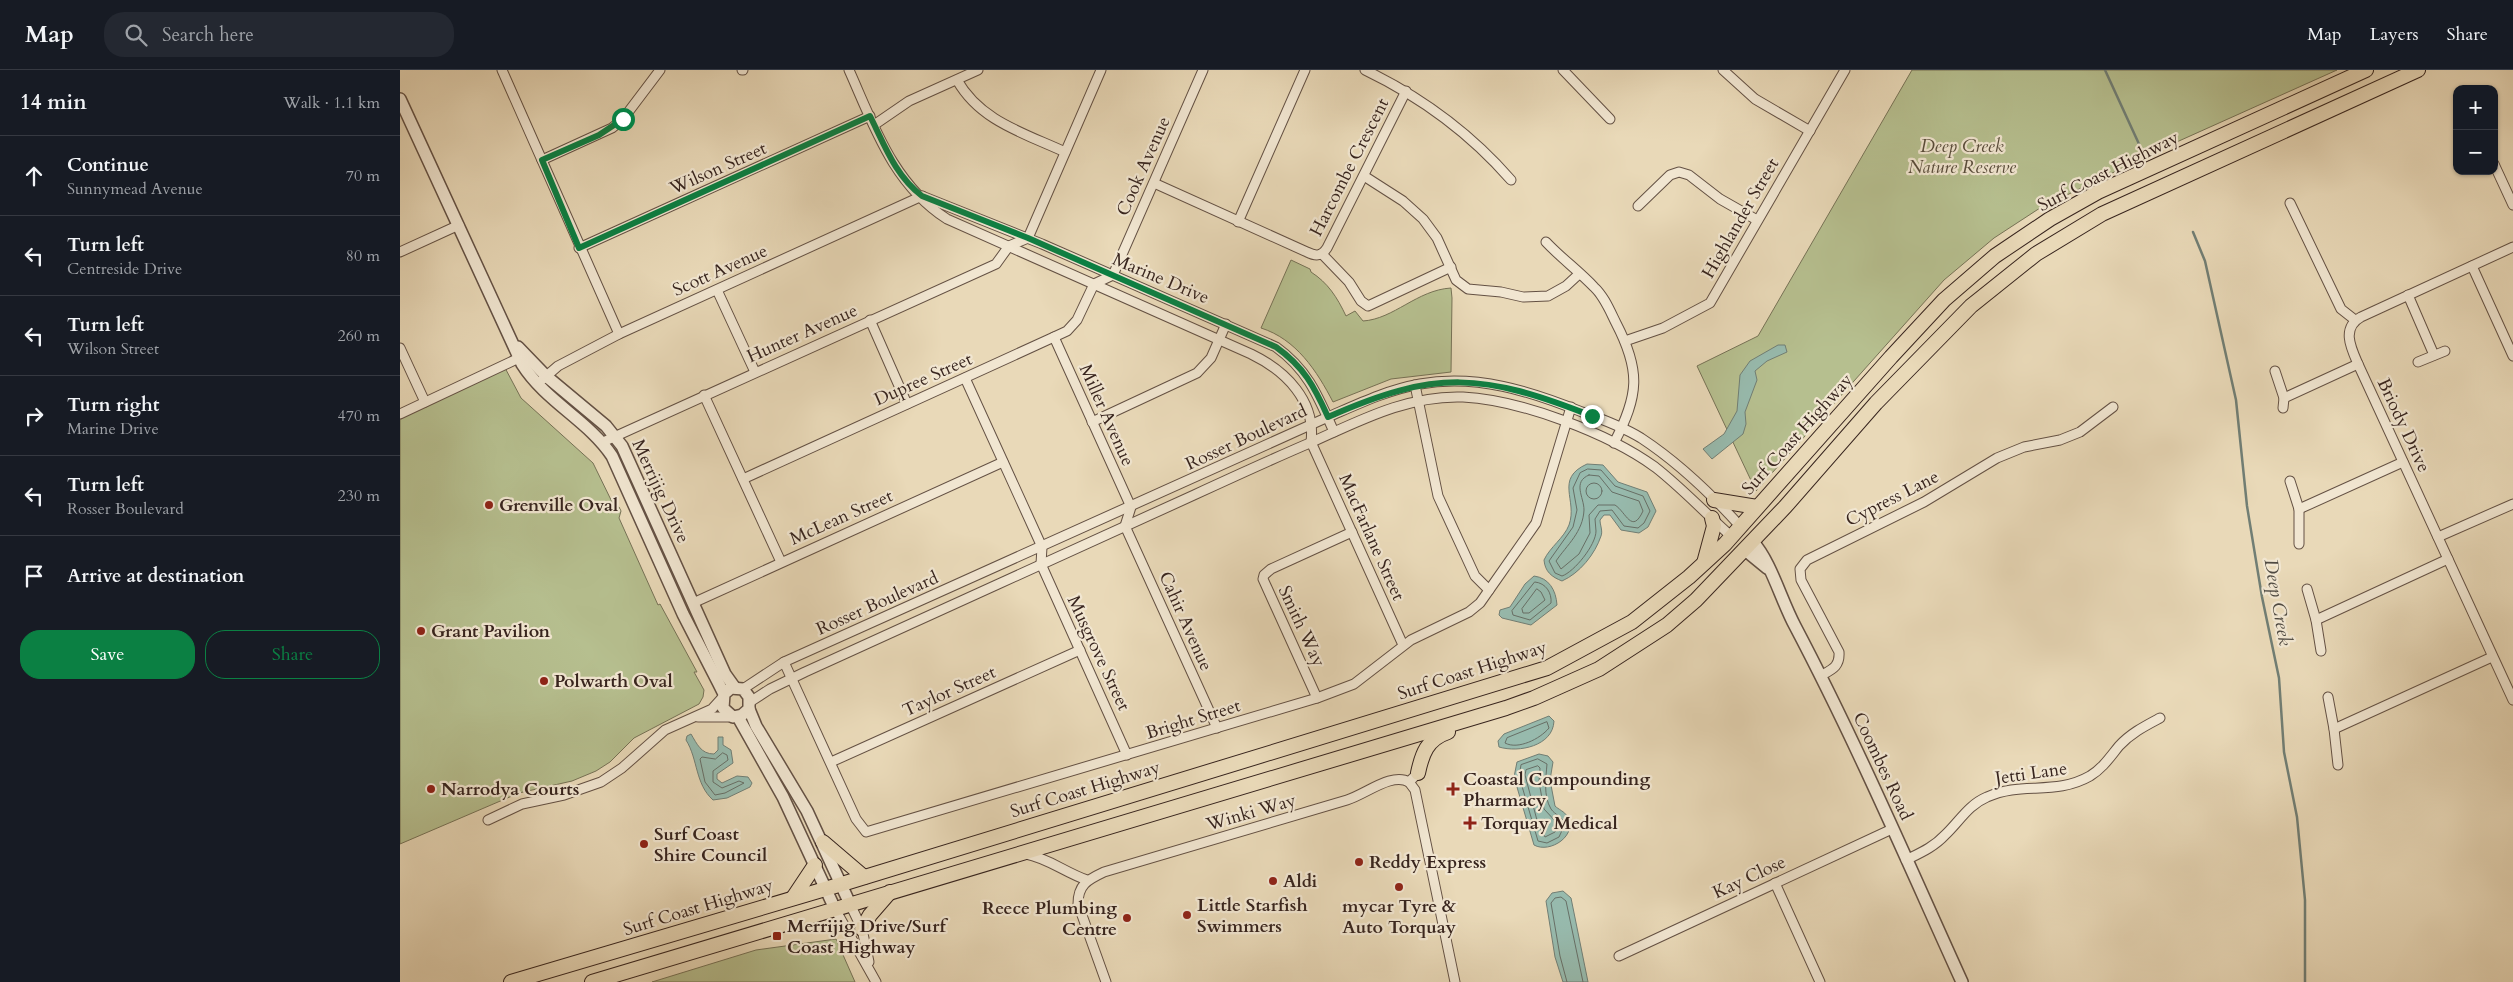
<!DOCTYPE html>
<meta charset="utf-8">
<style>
:root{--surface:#171b24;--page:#242831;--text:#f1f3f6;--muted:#9ea1a6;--line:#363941;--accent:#0b8043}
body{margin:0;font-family:Cardo,serif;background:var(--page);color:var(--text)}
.controls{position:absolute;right:15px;top:15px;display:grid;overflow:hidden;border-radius:10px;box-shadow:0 1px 4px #0004}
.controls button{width:45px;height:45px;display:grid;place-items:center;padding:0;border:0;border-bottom:1px solid var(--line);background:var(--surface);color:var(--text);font:25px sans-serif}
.stop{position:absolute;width:15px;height:15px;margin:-11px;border:4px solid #0b8043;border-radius:50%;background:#fff}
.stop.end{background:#0b8043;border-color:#fff;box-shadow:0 1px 5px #0008}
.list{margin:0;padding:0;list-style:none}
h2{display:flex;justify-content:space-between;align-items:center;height:65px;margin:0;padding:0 20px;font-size:21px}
h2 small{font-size:16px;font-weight:400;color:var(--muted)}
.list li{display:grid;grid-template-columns:32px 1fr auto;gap:15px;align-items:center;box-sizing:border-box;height:80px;padding:0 20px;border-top:1px solid var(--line)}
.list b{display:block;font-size:19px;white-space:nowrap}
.list p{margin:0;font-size:16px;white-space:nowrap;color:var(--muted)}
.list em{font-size:16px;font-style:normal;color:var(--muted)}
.actions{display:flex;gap:10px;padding:15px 20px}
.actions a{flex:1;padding:11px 0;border:1px solid var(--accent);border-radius:20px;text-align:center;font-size:18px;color:var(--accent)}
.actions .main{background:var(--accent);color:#fff}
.icon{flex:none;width:28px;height:28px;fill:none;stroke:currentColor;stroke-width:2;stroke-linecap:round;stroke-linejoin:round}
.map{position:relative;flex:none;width:2113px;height:912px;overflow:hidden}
header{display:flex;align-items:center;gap:30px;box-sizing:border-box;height:70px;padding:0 25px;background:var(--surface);border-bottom:1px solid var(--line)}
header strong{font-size:24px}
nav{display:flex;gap:28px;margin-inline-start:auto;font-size:18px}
.search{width:350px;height:45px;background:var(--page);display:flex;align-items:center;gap:12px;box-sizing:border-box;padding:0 18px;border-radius:20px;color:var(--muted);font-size:19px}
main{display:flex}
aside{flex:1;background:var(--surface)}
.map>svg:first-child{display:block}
</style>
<header>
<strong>Map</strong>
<div class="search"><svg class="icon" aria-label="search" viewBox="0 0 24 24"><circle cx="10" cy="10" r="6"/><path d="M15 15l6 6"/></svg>Search here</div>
<nav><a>Map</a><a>Layers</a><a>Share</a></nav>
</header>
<main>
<aside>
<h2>14 min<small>Walk · 1.1 km</small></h2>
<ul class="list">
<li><svg class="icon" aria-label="ahead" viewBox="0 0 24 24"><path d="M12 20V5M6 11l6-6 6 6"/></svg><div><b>Continue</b><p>Sunnymead Avenue</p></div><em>70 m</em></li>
<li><svg class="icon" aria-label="left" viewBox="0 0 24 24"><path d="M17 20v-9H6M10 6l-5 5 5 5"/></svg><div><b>Turn left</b><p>Centreside Drive</p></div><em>80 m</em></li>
<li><svg class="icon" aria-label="left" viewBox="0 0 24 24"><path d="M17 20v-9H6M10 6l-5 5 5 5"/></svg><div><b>Turn left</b><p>Wilson Street</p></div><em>260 m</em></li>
<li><svg class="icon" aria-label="right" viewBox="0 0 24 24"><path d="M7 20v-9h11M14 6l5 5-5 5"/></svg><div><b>Turn right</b><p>Marine Drive</p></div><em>470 m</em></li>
<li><svg class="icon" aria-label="left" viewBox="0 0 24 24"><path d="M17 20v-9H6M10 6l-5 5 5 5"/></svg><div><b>Turn left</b><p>Rosser Boulevard</p></div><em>230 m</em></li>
<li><svg class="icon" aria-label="arrive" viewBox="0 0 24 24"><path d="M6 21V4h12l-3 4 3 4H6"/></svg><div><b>Arrive at destination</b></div></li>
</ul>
<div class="actions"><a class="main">Save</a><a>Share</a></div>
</aside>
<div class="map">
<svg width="2113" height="912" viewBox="0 0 2113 912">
<rect width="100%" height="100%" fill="#e9d9b8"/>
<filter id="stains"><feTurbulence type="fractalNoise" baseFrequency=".004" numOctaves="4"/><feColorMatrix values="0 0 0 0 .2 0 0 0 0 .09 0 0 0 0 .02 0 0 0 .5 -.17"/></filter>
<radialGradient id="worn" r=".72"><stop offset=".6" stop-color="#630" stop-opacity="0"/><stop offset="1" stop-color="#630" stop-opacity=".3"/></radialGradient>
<!-- green -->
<g fill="#b6bf8f" stroke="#767256">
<polygon points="1512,0 1937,0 1770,75 1640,138 1594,168 1544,210 1356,421 1297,296 1358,266"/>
<path d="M891 190 910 199 911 202C928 213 937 227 946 246L955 241 963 251C994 249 1017 220 1051 218L1052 228 1051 302 991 309 933 332C917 301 896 269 861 258Z"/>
<polygon points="104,296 121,328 193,393 214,436 219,437 221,441 219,448 258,535 260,534 297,602 294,602 304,620 303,627 299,634 234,668 210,692 196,701 172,711 119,723 0,774 0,345"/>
<polygon points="436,869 455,912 252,912 356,880"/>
</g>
<!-- water -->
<g fill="#97baad" stroke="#717e74">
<polygon points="1378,275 1385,275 1387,282 1367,291 1355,301 1357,310 1345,342 1346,354 1343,364 1312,389 1303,379 1324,364 1337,341 1340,305 1350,291"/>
<path d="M1187 394 1203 395 1218 412 1247 422 1256 441 1248 457 1239 463 1221 460 1210 445H1204L1200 450C1200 455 1203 461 1201 466 1195 484 1180 503 1162 511 1152 507 1145 502 1144 490 1150 477 1164 468 1169 455 1178 430 1154 409 1187 394Z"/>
<path d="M1134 506C1149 508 1156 520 1157 535L1131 555 1102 548 1099 545 1100 540 1110 537 1125 514Z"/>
<path d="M1149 646 1154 651C1153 676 1119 683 1099 677L1098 671 1104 664Z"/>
<path d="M291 664C297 674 301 684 314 684L318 680V667H323V675L331 680 333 693 317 704V709L322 713 337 706 348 707 352 713 350 717 327 728 313 730C295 714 298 689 286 670L287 666Z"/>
<path d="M1139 684 1148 686 1153 692 1150 710 1155 736C1158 739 1165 742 1167 746 1179 765 1150 784 1134 775L1114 707 1117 692Z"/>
<polygon points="1163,821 1171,828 1188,912 1163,912 1155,887 1146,831 1152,823"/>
</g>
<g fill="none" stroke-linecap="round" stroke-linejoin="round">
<!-- shore -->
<g stroke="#676f66" stroke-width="1">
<path d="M1188 399 1201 400 1215 416 1243 426 1250 441 1244 453 1238 458 1224 456 1212 440 1200 441 1195 449C1195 453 1196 457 1196 461 1196 475 1174 502 1162 506L1155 503 1149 491 1173 457 1177 440 1173 418 1180 403Z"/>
<path d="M1189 405 1199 406 1212 422 1239 431 1243 441C1232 465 1226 442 1215 435H1198L1189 445 1190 463 1179 484 1161 499 1156 491C1167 475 1183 462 1184 440 1184 427 1172 412 1189 405Z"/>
<circle cx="1194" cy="421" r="8"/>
<path d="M1135 512C1146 513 1152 523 1151 533L1130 550 1113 545 1112 541Z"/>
<polygon points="1137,519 1141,522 1145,530 1129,543 1123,543 1122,539"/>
<path d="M1147 652 1149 658C1140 669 1118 680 1105 673L1107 668Z"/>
<polygon points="323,683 327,685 328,690 313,701 313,712 322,718 339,711 344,713 325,723 315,725 305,712 300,689 302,687 315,689"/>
<path d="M1138 689 1147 694C1146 707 1143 726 1151 739 1155 745 1162 746 1165 754L1159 767 1147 773 1138 771 1119 706 1121 695Z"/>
<polygon points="1138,696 1140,698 1139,712 1144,739 1158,754 1155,762 1145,767 1138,754 1125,705 1126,700"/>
<polyline points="1167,912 1160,886 1151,833 1155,828 1161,827 1166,831 1183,912"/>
</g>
<!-- stream -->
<g stroke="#717e74" stroke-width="2.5">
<polyline points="1705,0 1739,74"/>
<polyline points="1793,162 1805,191 1836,330 1847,436 1862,527 1879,608 1884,682 1897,747 1905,830 1905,912"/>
</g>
<defs>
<g id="minor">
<polyline points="102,0 219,264"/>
<polyline points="342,0 343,0"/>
<path d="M449 0C474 56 493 114 547 149L851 284C886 301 916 331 911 372L1003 575"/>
<path d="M965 0C1021 27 1070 63 1111 110"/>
<polyline points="1163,0 1210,49"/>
<polyline points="1323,0 1355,29 1410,61"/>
<path d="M557 10C580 51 624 63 665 82"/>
<polyline points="474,55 509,31 578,0"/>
<polyline points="142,90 212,58 223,49 260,0"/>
<polyline points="2094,94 2113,135"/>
<polyline points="964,106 1003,131 1023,149 1037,168 1056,210 1068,219 1101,222 1123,227 1148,226 1166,216 1179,204"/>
<path d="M754 113 907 182C915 186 921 187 927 178L1006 21"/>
<path d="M522 126 642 174 876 277C908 300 918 326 934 362"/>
<polyline points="1890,133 1941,239 1955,250"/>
<polyline points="1238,136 1270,105 1279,102 1289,105 1320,129 1357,150"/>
<polyline points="838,152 905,0"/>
<path d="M1146 172C1161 188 1179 201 1194 217 1204 226 1210 241 1216 253 1241 301 1239 325 1214 373"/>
<path d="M2113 177 1961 247C1941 258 1951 278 1958 294L2113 630"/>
<polyline points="179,178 470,46"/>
<polyline points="0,182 59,155"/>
<polyline points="922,184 949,212 961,231 968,236 1051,197"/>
<polyline points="2072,196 2113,286"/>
<polyline points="317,220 355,302"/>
<polyline points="2008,225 2034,285"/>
<polyline points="470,250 507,334"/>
<polyline points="654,267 731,437 725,456 817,658"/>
<polyline points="1225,271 1263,258 1310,233 1445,0"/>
<polyline points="0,278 25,332"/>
<polyline points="2018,292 2045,281"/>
<polyline points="1875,301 1884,328 1883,338"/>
<polyline points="565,308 642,477 641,494 727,685"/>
<polyline points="143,309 158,296 219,264 522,126"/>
<polyline points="1015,315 1038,426 1075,506 1089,520"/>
<polyline points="304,325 381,492"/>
<polyline points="1884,328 1958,294"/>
<polyline points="0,344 119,288"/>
<polyline points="692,352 797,303 811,288 826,254"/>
<polyline points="203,372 596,194 609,176 628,168 701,0"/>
<polyline points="343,409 654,267 667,261 677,250 694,214 713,205 803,0"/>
<polyline points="1890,411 1899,439 1899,474"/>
<polyline points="1899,439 2003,392"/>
<polyline points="2038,467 2113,434"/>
<polyline points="1907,519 1916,550 1921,581"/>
<polyline points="293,533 603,392"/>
<polyline points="1916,550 2048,489"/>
<polyline points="384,592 456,749 466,762 917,628 954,614 1011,570 1069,542 1080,533 1136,453 1171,337"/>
<path d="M1422 605C1433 599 1440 596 1439 582L1401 510 1400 499 1407 490 1524 432 1597 388 1624 377 1660 370 1680 362 1713 337"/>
<path d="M343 619 384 592 928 347C958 334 987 320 1020 314 1077 304 1130 321 1182 342 1202 349 1223 357 1241 368 1276 391 1312 425 1340 456"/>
<polyline points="1928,627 1934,659 1938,695"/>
<polyline points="917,628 863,509 864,505 871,499 952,462"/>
<path d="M350 632 370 619 405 602C535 543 664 484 794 425 833 407 872 389 912 372 961 350 1008 325 1063 327 1121 330 1208 363 1255 397 1282 418 1305 443 1331 466"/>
<polyline points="298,647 333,647"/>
<polyline points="1934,659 2092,587"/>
<polyline points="431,692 680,580"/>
<polyline points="1009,712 1015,720 1055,912"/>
<polyline points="88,750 122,734 164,725 201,712 222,698 265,660 312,639 322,628"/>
<path d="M626 784C648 788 666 803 687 810"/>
<path d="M1506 790C1520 783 1534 777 1545 765 1559 752 1568 735 1587 727 1622 711 1655 726 1690 706 1703 698 1710 687 1719 676 1731 663 1745 656 1760 648"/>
<polyline points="1375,813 1420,912"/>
<polyline points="450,834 462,859 469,892"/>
<polyline points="435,839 476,912"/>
<polyline points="1219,886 1492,759"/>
<path d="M706 912 678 834C678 815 687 810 704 802L947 730C966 724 992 702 1009 712L1018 703"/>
</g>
<g id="tertiary">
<path d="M0 29 122 294C146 332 188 350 212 386L283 544 319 614 324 624 323 638 333 647 342 645 349 639V627L343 619 331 618 324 624"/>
<polyline points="118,277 146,306 206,356 222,376 325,604 335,618"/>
<path d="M1353 472C1371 492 1381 530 1395 556 1456 672 1508 793 1562 912"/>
<polyline points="1345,480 1367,498"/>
<polyline points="349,639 356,656 407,741 450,834"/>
<polyline points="338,647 383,727 435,839"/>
</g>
<g id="primary">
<polyline points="1314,430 1357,437"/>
<polyline points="1304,493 1314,456 1312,448"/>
<path d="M1018 703C1022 684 1027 669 1048 662"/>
<polyline points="423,772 464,807"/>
<polyline points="393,828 415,795"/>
<polyline points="462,859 470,845 490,822"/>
<polyline points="111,912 442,814 1147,598 1232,552 1289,507 1325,474 1491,287 1544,230 1595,186 1650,149 1698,122 1966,0"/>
<polyline points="192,912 1106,638 1134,628 1199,599 1267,555 1296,530 1385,437 1476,333 1571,236 1636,184 1702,144 2018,0"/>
</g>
</defs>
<!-- minor casing -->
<use href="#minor" stroke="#645144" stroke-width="11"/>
<!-- tertiary casing -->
<use href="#tertiary" stroke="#645144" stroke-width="14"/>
<!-- primary casing -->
<use href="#primary" stroke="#37241e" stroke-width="16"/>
<!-- minor -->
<use href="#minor" stroke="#f1e6d1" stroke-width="9"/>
<!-- tertiary -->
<use href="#tertiary" stroke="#f1e6d1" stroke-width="11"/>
<!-- primary -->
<use href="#primary" stroke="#e9d9b8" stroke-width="14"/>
</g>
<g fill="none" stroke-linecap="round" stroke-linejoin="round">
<!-- route -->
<path stroke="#0b8043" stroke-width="6" d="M223 49 199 65 142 90 179 178 470 46C485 76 495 105 522 126L628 168 876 277C904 297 914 316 928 347 1036 299 1083 303 1192 346"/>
</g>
<!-- markers -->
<g fill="#8f2418" stroke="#f1e6d1" stroke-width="2">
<circle cx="89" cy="435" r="5"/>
<circle cx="21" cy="561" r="5"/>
<circle cx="144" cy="611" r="5"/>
<circle cx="31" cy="719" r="5"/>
<path d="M1050.5 711.5h5v5h5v5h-5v5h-5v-5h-5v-5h5z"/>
<path d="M1067.5 745.5h5v5h5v5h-5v5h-5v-5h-5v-5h5z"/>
<circle cx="244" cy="774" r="5"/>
<circle cx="959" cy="792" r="5"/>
<circle cx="873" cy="811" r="5"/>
<circle cx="999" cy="817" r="5"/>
<circle cx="787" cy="845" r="5"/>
<circle cx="727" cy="848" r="5"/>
<rect x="372" y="861" width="10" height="10" rx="2.5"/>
</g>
<g text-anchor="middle" stroke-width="4.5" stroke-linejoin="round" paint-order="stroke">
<!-- park labels -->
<g font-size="18" font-style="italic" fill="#574b3a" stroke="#f1e6d1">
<text x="1562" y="82">Deep Creek<tspan x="1562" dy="21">Nature Reserve</tspan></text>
</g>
<!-- street labels -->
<g font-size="18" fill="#37241e" stroke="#f1e6d1">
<text transform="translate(743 96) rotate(-66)" y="6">Cook Avenue</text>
<text transform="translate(949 97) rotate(-63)" y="6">Harcombe Crescent</text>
<text transform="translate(318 98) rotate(-24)" y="6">Wilson Street</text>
<text transform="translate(1708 101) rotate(-27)" y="6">Surf Coast Highway</text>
<text transform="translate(1340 148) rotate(-60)" y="6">Highlander Street</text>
<text transform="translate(320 200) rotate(-24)" y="6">Scott Avenue</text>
<text transform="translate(761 208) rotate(23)" y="6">Marine Drive</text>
<text transform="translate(402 263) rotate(-24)" y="6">Hunter Avenue</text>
<text transform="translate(523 309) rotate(-24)" y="6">Dupree Street</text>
<text transform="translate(707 345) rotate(66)" y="6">Miller Avenue</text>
<text transform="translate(2004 355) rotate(65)" y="6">Briody Drive</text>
<text transform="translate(1397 364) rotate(-48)" y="6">Surf Coast Highway</text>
<text transform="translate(846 367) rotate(-25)" y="6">Rosser Boulevard</text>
<text transform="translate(261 421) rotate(65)" y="6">Merrijig Drive</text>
<text transform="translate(1492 428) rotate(-27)" y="6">Cypress Lane</text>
<text transform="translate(441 447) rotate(-24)" y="6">McLean Street</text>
<text transform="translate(972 467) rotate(66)" y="6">MacFarlane Street</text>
<text transform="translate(477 533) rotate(-24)" y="6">Rosser Boulevard</text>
<text transform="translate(786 551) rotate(66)" y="6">Cahir Avenue</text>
<text transform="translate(902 556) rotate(65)" y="6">Smith Way</text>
<text transform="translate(699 583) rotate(65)" y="6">Musgrove Street</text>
<text transform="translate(1072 600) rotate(-18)" y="6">Surf Coast Highway</text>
<text transform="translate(549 621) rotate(-24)" y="6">Taylor Street</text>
<text transform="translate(793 649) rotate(-17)" y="6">Bright Street</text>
<text transform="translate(1483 696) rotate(65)" y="6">Coombes Road</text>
<text transform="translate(1631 703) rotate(-8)" y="6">Jetti Lane</text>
<text transform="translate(685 719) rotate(-17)" y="6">Surf Coast Highway</text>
<text transform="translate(851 742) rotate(-16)" y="6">Winki Way</text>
<text transform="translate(1349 807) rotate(-25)" y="6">Kay Close</text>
<text transform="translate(298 837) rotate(-17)" y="6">Surf Coast Highway</text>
</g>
<!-- poi labels -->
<g font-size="18" font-weight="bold" fill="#37241e" stroke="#f1e6d1" text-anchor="start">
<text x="99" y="441">Grenville Oval</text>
<text x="31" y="567">Grant Pavilion</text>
<text x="154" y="617">Polwarth Oval</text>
<text x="1063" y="715">Coastal Compounding<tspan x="1063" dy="21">Pharmacy</tspan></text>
<text x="41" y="725">Narrodya Courts</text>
<text x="1081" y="759">Torquay Medical</text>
<text x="254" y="770">Surf Coast<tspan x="254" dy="21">Shire Council</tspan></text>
<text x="969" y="798">Reddy Express</text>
<text x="883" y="817">Aldi</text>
<text x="797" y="841">Little Starfish<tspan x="797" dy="21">Swimmers</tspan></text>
<text x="999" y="842" text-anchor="middle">mycar Tyre &amp;<tspan x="999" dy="21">Auto Torquay</tspan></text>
<text x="717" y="844" text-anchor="end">Reece Plumbing<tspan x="717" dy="21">Centre</tspan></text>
<text x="387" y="862">Merrijig Drive/Surf<tspan x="387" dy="21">Coast Highway</tspan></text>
</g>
<!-- water labels -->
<g font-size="19" font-style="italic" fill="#4f4a42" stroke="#f1e6d1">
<text transform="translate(1879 532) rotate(80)" y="7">Deep Creek</text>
</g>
</g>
<rect width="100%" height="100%" filter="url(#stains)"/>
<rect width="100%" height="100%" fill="url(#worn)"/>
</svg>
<div class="controls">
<button>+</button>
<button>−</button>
</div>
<div class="stop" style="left:223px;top:49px"></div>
<div class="stop end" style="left:1192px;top:346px"></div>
</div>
</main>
